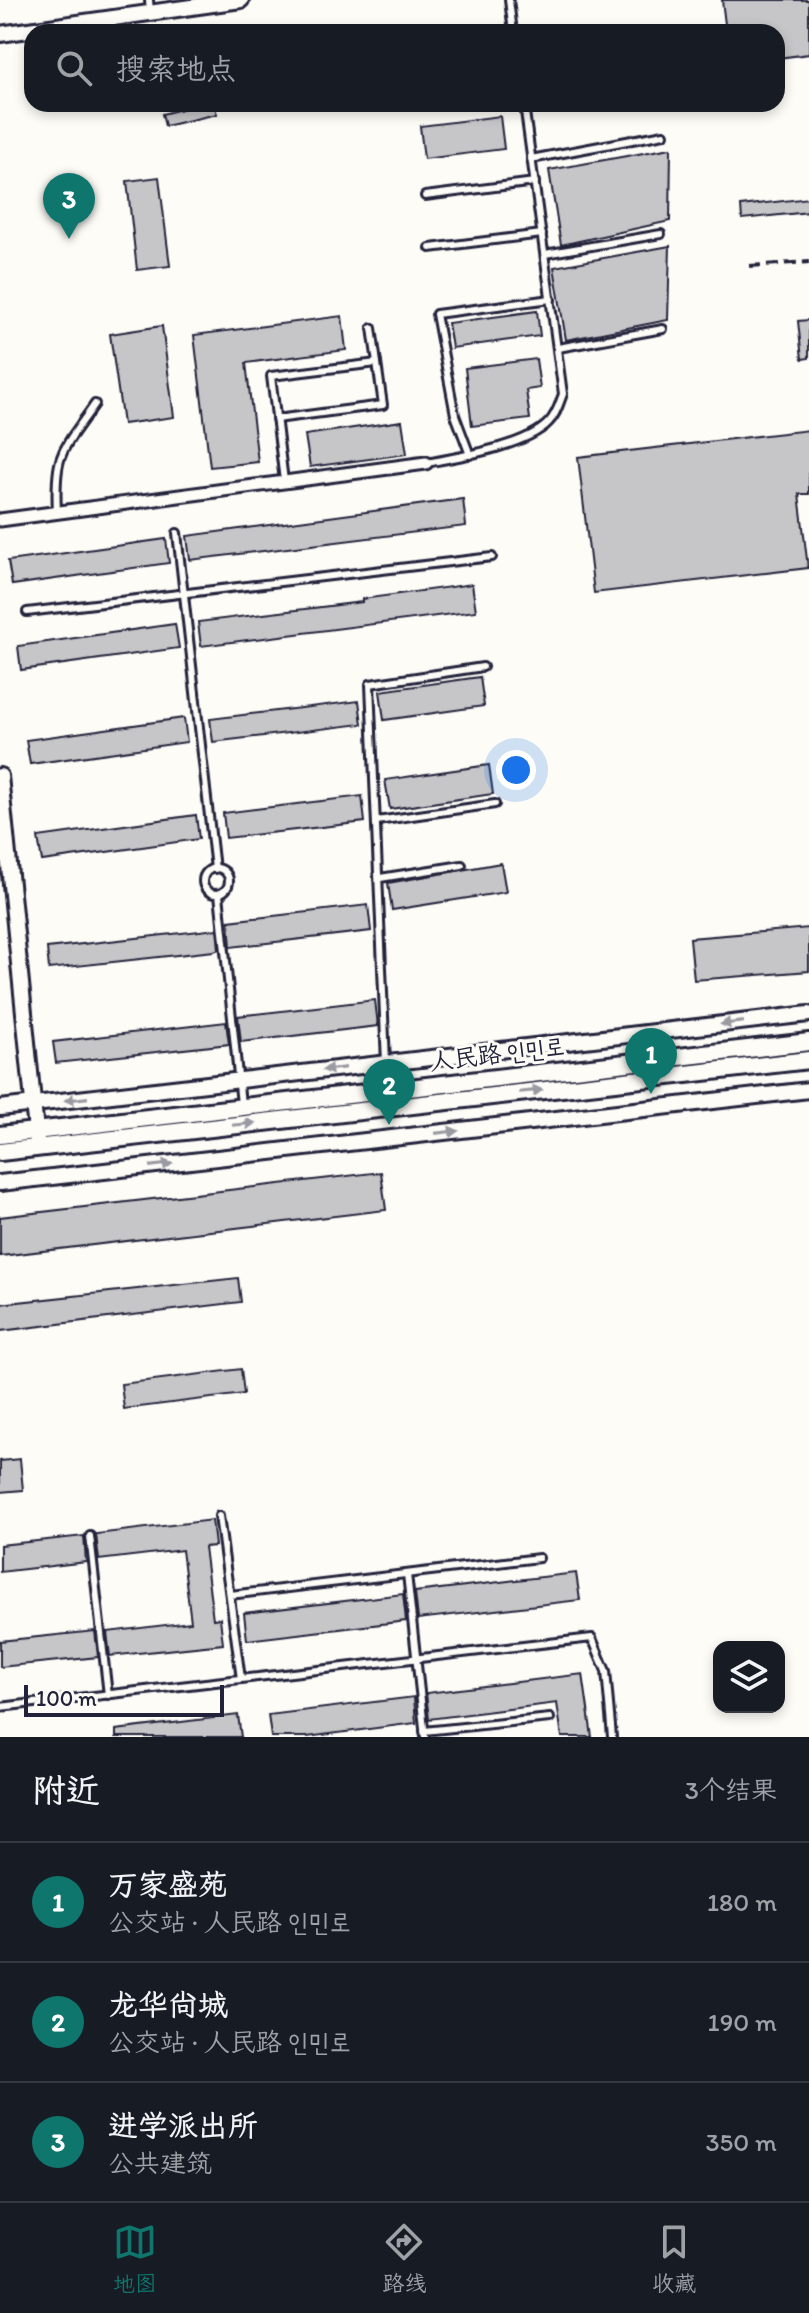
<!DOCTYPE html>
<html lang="zh">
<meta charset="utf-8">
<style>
:root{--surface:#171b24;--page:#242831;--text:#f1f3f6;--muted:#9ea1a6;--line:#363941;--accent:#0f766e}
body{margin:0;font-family:Itim,"LXGW WenKai TC","Poor Story",sans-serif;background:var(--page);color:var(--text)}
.controls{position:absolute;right:24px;bottom:24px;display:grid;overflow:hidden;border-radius:16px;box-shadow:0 4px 12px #0003}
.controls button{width:72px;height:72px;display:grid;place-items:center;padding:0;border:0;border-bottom:2px solid var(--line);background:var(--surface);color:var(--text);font:40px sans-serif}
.scale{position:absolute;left:24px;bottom:20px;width:200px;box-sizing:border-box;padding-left:8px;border:4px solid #22223b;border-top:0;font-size:22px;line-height:28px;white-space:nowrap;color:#22223b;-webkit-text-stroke:6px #fdfcf7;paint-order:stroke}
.you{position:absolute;left:516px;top:770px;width:28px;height:28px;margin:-20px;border:6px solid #fff;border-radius:50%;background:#1a73e8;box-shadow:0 0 0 12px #1a73e833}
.badge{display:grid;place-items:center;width:52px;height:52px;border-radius:50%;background:var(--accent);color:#fff;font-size:26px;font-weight:700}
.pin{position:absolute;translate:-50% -66px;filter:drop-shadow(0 2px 4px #0008)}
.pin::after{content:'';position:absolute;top:42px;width:28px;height:24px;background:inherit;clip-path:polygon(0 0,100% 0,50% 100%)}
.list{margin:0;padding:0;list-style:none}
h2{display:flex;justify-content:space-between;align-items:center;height:104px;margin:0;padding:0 32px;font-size:34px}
h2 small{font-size:26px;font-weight:400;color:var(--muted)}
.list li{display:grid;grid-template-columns:52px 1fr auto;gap:24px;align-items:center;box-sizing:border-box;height:120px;padding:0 32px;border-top:2px solid var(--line)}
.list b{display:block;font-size:30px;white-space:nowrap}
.list p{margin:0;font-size:26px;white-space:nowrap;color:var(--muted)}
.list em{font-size:26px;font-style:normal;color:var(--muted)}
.icon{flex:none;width:44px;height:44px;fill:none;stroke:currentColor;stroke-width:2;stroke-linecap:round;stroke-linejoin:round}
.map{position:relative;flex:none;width:809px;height:1737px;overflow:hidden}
.search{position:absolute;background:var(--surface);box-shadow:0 4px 12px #0003;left:24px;right:24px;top:24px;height:88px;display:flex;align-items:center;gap:20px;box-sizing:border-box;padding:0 28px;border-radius:24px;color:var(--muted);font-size:30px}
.sheet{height:464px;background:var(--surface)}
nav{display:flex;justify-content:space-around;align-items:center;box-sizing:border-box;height:112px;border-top:2px solid var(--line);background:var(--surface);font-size:22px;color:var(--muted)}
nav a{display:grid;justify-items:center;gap:4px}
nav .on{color:var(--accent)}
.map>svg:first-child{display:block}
</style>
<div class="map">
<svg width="809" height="1737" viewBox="0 0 809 1737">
<rect width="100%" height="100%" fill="#fdfcf7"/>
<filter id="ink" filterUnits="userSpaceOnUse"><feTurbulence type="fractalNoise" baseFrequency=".0125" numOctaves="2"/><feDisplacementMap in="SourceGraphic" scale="16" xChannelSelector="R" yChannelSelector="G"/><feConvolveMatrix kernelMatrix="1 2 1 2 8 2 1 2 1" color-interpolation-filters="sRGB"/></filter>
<g filter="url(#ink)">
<!-- building -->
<g fill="#c6c6c8" stroke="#22223b" stroke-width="2">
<polygon points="722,0 809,0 809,54 777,58 777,32 726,32"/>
<polygon points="202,104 214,104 217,114 165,126 162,114"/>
<polygon points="500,116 504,149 424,159 420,126"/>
<polygon points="671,148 670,221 561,245 549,170"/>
<polygon points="159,177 170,266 137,270 127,181"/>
<polygon points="809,198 809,212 742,219 741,206"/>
<polygon points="670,246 668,320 566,340 554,267"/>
<polygon points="537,311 540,336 452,348 448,323"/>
<polygon points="342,316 346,350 246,363 258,462 210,467 194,335"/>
<polygon points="809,320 809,358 802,359 798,321"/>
<polygon points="162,326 174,417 123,424 110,334"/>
<polygon points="536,359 540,388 526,390 530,419 472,426 465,368"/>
<polygon points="402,421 407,454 310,467 305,435"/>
<polygon points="809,430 809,494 799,494 808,568 594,593 578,457"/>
<polygon points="463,499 466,526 190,560 187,536"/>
<polygon points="166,539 169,563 12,585 8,561"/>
<polygon points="472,584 476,611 201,646 198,622 362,602 362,599"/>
<polygon points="175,624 179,648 21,670 18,646"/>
<polygon points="480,677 484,706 384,720 380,691"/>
<polygon points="359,701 362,724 213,742 210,719"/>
<polygon points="184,718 187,742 30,764 26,740"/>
<polygon points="489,765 493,794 390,809 385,780"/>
<polygon points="362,796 365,822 226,838 223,813"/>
<polygon points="196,815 199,839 42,861 38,837"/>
<polygon points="501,863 506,892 392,910 388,883"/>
<polygon points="368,905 371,931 231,947 229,921"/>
<polygon points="809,928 809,971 694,980 690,938"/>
<polygon points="217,929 219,949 214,951 49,969 47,948"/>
<polygon points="375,1000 378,1026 241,1042 238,1016"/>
<polygon points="226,1022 229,1044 56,1063 53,1042"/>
<polygon points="381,1172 386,1210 0,1256 0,1217"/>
<polygon points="238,1278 241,1302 0,1331 0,1304"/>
<polygon points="241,1369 244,1394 124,1409 121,1384"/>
<polygon points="20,1459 23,1490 0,1492 0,1461"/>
<polygon points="212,1520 215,1546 204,1547 213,1619 220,1618 223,1644 110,1656 107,1632 191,1622 182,1550 99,1560 96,1534"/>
<polygon points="84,1536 86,1562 0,1572 0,1545"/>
<polygon points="576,1573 580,1600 418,1619 415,1592"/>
<polygon points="403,1594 406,1621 247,1640 244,1613"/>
<polygon points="95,1631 98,1657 0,1667 0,1641"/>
<polygon points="583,1674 592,1737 562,1737 557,1703 429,1719 426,1693"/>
<polygon points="414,1697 416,1723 307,1737 271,1737 268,1715"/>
<polygon points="238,1715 241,1737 116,1737 116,1730"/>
</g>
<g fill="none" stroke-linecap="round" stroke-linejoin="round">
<defs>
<g id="service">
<polyline points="149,0 150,13"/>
<polyline points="509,0 513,32"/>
<polyline points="531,159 664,134"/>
<polyline points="425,196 535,182"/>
<polyline points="430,248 542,234"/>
<polyline points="545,254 661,234"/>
<polyline points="558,348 663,329"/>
<polyline points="276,419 383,405 372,328"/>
<polyline points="470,455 455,415 436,314 551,299"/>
<path d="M426 463C459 457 527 446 549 422 557 414 559 404 563 394L524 104"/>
<polyline points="284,481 271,376 377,363"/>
<path d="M57 512C54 452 62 451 95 404"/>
<polyline points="177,533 215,869"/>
<polyline points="27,612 492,557"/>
<polyline points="377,821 495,804"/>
<circle cx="216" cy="881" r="13"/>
<polyline points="380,878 462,865"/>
<polyline points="219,894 241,1104"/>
<polyline points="386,1063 370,684 483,667"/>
<polyline points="219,1516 241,1679"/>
<polyline points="90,1536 108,1695"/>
<polyline points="407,1574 425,1737"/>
<polyline points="230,1595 539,1558"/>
<polyline points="0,1707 592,1638 606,1671 612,1737"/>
<polyline points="424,1731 550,1718"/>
</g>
<polyline id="minor" points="0,520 426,463"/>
<g id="tertiary">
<polyline points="0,34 241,0"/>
<polyline points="0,776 37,1141"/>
<polyline points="0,1108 809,1014"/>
<polyline points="0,1183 809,1090"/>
</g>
<g id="secondary">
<polyline points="0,1135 809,1042"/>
<polyline points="0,1152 809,1060"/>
</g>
</defs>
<!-- service casing -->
<use href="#service" stroke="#22223b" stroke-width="12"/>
<!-- minor casing -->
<use href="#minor" stroke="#22223b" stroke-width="17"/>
<!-- tertiary casing -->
<use href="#tertiary" stroke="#22223b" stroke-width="20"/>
<!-- secondary casing -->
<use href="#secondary" stroke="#22223b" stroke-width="22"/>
<!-- service -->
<use href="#service" stroke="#fdfcf7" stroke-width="6"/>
<!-- minor -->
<use href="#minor" stroke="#fdfcf7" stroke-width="11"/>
<!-- tertiary -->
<use href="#tertiary" stroke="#fdfcf7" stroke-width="14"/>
<!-- secondary -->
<use href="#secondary" stroke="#fdfcf7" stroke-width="16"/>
<!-- rail -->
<polyline stroke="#22223b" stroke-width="4" stroke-dasharray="12 6" stroke-linecap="butt" points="749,266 809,262"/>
</g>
<!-- one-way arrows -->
<defs><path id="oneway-solid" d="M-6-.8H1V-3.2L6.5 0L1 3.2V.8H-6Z" transform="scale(2)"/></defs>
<g fill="#9a9aa2">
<use href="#oneway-solid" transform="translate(732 1023) rotate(173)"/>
<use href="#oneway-solid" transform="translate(334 1069) rotate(173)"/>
<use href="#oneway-solid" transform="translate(531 1091) rotate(-6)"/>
<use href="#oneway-solid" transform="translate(76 1099) rotate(173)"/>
<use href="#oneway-solid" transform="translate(244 1124) rotate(-6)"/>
<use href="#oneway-solid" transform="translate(447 1132) rotate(-7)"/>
<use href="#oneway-solid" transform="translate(161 1165) rotate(-7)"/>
</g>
</g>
<g text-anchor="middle" stroke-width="6" stroke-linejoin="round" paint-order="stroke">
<!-- street labels -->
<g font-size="24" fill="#22223b" stroke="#fdfcf7">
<text transform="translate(497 1054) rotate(-7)" y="8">人民路 인민로</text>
</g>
</g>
</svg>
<div class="controls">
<button><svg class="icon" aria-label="layers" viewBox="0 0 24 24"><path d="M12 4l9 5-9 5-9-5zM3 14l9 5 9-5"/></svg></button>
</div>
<div class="scale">100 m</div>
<div class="you"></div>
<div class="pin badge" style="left:651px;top:1094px">1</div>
<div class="pin badge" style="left:389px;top:1125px">2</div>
<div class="pin badge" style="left:69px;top:239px">3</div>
<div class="search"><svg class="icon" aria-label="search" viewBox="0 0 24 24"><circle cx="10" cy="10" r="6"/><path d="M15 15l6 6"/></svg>搜索地点</div>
</div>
<section class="sheet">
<h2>附近<small>3个结果</small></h2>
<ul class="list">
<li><span class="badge">1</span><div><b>万家盛苑</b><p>公交站 · 人民路 인민로</p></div><em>180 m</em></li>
<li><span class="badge">2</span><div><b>龙华尚城</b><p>公交站 · 人民路 인민로</p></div><em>190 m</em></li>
<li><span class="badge">3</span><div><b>进学派出所</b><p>公共建筑</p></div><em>350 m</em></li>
</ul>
</section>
<nav>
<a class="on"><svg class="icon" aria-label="map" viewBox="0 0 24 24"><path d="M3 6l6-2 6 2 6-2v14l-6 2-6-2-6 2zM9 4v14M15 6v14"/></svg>地图</a>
<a><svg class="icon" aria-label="directions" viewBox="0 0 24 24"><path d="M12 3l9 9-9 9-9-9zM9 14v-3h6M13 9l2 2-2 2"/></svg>路线</a>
<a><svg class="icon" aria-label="saved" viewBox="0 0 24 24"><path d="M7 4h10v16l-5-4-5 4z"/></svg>收藏</a>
</nav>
